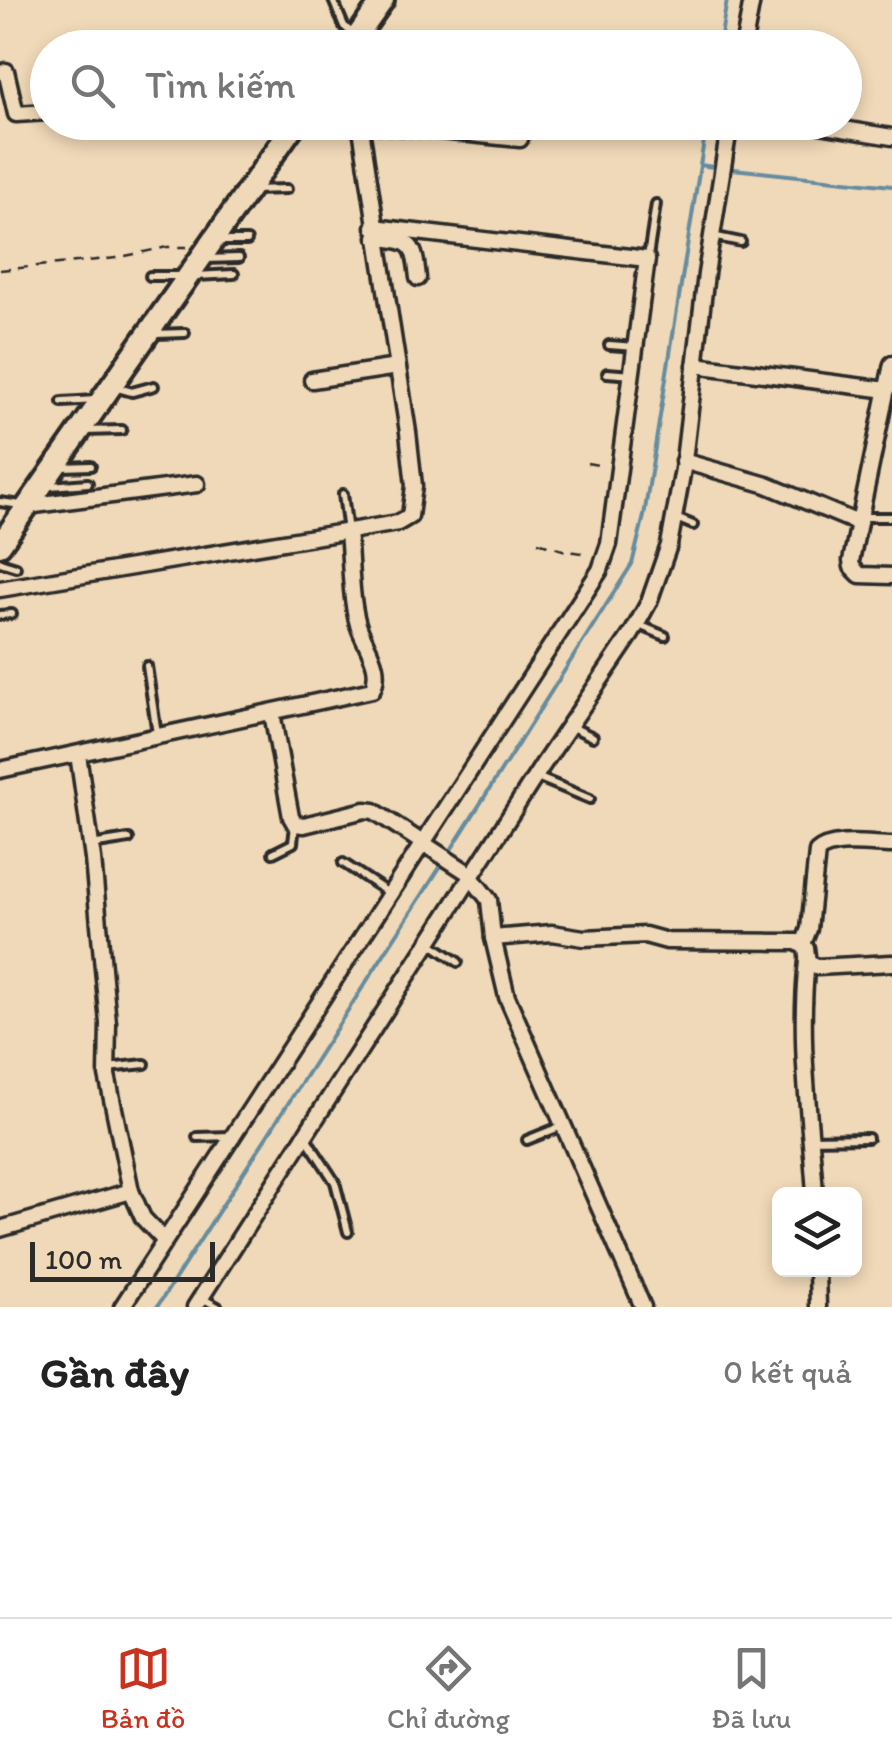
<!DOCTYPE html>
<html lang="vi">
<meta charset="utf-8">
<style>
:root{--surface:#fff;--page:#f6f6f6;--text:#222;--muted:#767676;--line:#e0e0e0;--accent:#c8321e}
body{margin:0;font-family:Itim,sans-serif;background:var(--page);color:var(--text)}
.controls{position:absolute;right:30px;bottom:30px;display:grid;overflow:hidden;border-radius:15px;box-shadow:0 5px 15px #0003}
.controls button{width:90px;height:90px;display:grid;place-items:center;padding:0;border:0;border-bottom:2px solid var(--line);background:var(--surface);color:var(--text);font:50px sans-serif}
.scale{position:absolute;left:30px;bottom:25px;width:185px;box-sizing:border-box;padding-left:10px;border:5px solid #2b2b2b;border-top:0;font-size:28px;line-height:35px;white-space:nowrap;color:#2b2b2b;-webkit-text-stroke:8px #f0d9b8;paint-order:stroke}
.list{margin:0;padding:0;list-style:none}
h2{display:flex;justify-content:space-between;align-items:center;height:130px;margin:0;padding:0 40px;font-size:42px}
h2 small{font-size:32px;font-weight:400;color:var(--muted)}
.icon{flex:none;width:55px;height:55px;fill:none;stroke:currentColor;stroke-width:2;stroke-linecap:round;stroke-linejoin:round}
.map{position:relative;flex:none;width:892px;height:1307px;overflow:hidden}
.search{position:absolute;background:var(--surface);box-shadow:0 5px 15px #0003;left:30px;right:30px;top:30px;height:110px;display:flex;align-items:center;gap:25px;box-sizing:border-box;padding:0 35px;border-radius:55px;color:var(--muted);font-size:38px}
.sheet{height:310px;background:var(--surface)}
nav{display:flex;justify-content:space-around;align-items:center;box-sizing:border-box;height:140px;border-top:2px solid var(--line);background:var(--surface);font-size:28px;color:var(--muted)}
nav a{display:grid;justify-items:center;gap:5px}
nav .on{color:var(--accent)}
.map>svg:first-child{display:block}
</style>
<div class="map">
<svg width="892" height="1307" viewBox="0 0 892 1307">
<rect width="100%" height="100%" fill="#f0d9b8"/>
<filter id="ink" filterUnits="userSpaceOnUse"><feTurbulence type="fractalNoise" baseFrequency=".01" numOctaves="2"/><feDisplacementMap in="SourceGraphic" scale="20" xChannelSelector="R" yChannelSelector="G"/><feConvolveMatrix kernelMatrix="1 2 1 2 8 2 1 2 1" color-interpolation-filters="sRGB"/></filter>
<g filter="url(#ink)">
<g fill="none" stroke-linecap="round" stroke-linejoin="round">
<!-- stream -->
<g stroke="#658c9f" stroke-width="4">
<polyline points="719,48 727,0"/>
<polyline points="700,165 713,167"/>
<polyline points="733,169 892,186"/>
<polyline points="449,853 632,564 644,516 707,122"/>
<polyline points="157,1307 444,861"/>
</g>
<defs>
<g id="service">
<polyline points="333,0 344,26 355,36"/>
<polyline points="253,190 287,189"/>
<polyline points="712,236 741,242"/>
<polyline points="218,241 247,241"/>
<polyline points="648,257 656,204"/>
<polyline points="205,259 239,258"/>
<polyline points="150,276 184,276"/>
<polyline points="196,276 234,274"/>
<polyline points="156,334 185,333"/>
<polyline points="609,345 636,347"/>
<polyline points="607,373 633,375"/>
<polyline points="118,388 132,392 154,386"/>
<polyline points="62,402 96,400"/>
<polyline points="84,431 122,430"/>
<polyline points="62,467 91,466"/>
<polyline points="50,486 88,483"/>
<polyline points="343,494 348,532"/>
<polyline points="0,502 21,505"/>
<polyline points="863,517 892,517"/>
<polyline points="676,518 693,525"/>
<polyline points="0,562 16,567"/>
<polyline points="0,615 12,614"/>
<polyline points="639,625 665,636"/>
<polyline points="147,666 157,734"/>
<polyline points="572,727 593,737"/>
<polyline points="537,777 590,799"/>
<polyline points="91,845 129,839"/>
<polyline points="273,853 293,843 295,825"/>
<polyline points="343,863 390,894"/>
<polyline points="430,943 458,962"/>
<polyline points="107,1068 145,1064"/>
<polyline points="305,1136 335,1182 348,1232"/>
<polyline points="197,1137 231,1136"/>
<polyline points="809,1139 868,1138"/>
<polyline points="527,1140 562,1126"/>
<polyline points="202,1298 218,1307"/>
</g>
<g id="minor">
<polyline points="743,48 752,0"/>
<polyline points="6,71 16,114 48,112"/>
<polyline points="801,122 892,137"/>
<polyline points="360,123 520,139"/>
<path d="M376 237C412 242 414 241 418 278"/>
<polyline points="892,364 851,561 852,567 860,575 892,576"/>
<polyline points="695,365 887,390"/>
<polyline points="312,380 397,367"/>
<polyline points="683,461 767,485 858,523"/>
<polyline points="27,506 197,484"/>
<polyline points="0,589 398,523 410,516 414,486 408,432 360,122"/>
<polyline points="272,713 291,817 295,824 304,825 365,810 374,811 467,872 489,900 493,938 507,997 643,1307"/>
<polyline points="78,754 93,859 108,1023 107,1075 131,1191 143,1218 164,1240"/>
<path d="M0 770 372 690C383 669 367 648 360 630 350 605 351 560 348 532"/>
<polyline points="493,938 552,933 584,938 645,935 667,941 797,942 806,948 808,963 817,967 892,963"/>
<path d="M803 944 809 929 817 852C833 838 871 845 892 845"/>
<path d="M807 961C798 1043 810 1114 815 1194"/>
<polyline points="0,1229 131,1191"/>
<polyline points="817,1270 818,1307"/>
<polyline points="122,1307 600,570 609,544 647,259 374,227"/>
<polyline points="195,1307 542,766 632,633 649,602 669,545 683,469 706,274 730,122"/>
</g>
<g id="secondary">
<polyline points="349,48 383,0"/>
<polyline points="0,545 296,122"/>
</g>
</defs>
<!-- service casing -->
<use href="#service" stroke="#2b2b2b" stroke-width="14"/>
<!-- minor casing -->
<use href="#minor" stroke="#2b2b2b" stroke-width="21"/>
<!-- secondary casing -->
<use href="#secondary" stroke="#2b2b2b" stroke-width="28"/>
<!-- path -->
<g stroke="#2b2b2b" stroke-width="2.5" stroke-dasharray="10 8" stroke-linecap="butt">
<polyline points="0,270 116,258 167,247 187,247"/>
<polyline points="587,463 604,466"/>
<polyline points="538,542 566,551 590,554"/>
</g>
<!-- service -->
<use href="#service" stroke="#f0d9b8" stroke-width="6"/>
<!-- minor -->
<use href="#minor" stroke="#f0d9b8" stroke-width="14"/>
<!-- secondary -->
<use href="#secondary" stroke="#f0d9b8" stroke-width="20"/>
</g>
</g>
</svg>
<div class="controls">
<button><svg class="icon" aria-label="layers" viewBox="0 0 24 24"><path d="M12 4l9 5-9 5-9-5zM3 14l9 5 9-5"/></svg></button>
</div>
<div class="scale">100 m</div>
<div class="search"><svg class="icon" aria-label="search" viewBox="0 0 24 24"><circle cx="10" cy="10" r="6"/><path d="M15 15l6 6"/></svg>Tìm kiếm</div>
</div>
<section class="sheet">
<h2>Gần đây<small>0 kết quả</small></h2>
<ul class="list">
</ul>
</section>
<nav>
<a class="on"><svg class="icon" aria-label="map" viewBox="0 0 24 24"><path d="M3 6l6-2 6 2 6-2v14l-6 2-6-2-6 2zM9 4v14M15 6v14"/></svg>Bản đồ</a>
<a><svg class="icon" aria-label="directions" viewBox="0 0 24 24"><path d="M12 3l9 9-9 9-9-9zM9 14v-3h6M13 9l2 2-2 2"/></svg>Chỉ đường</a>
<a><svg class="icon" aria-label="saved" viewBox="0 0 24 24"><path d="M7 4h10v16l-5-4-5 4z"/></svg>Đã lưu</a>
</nav>
